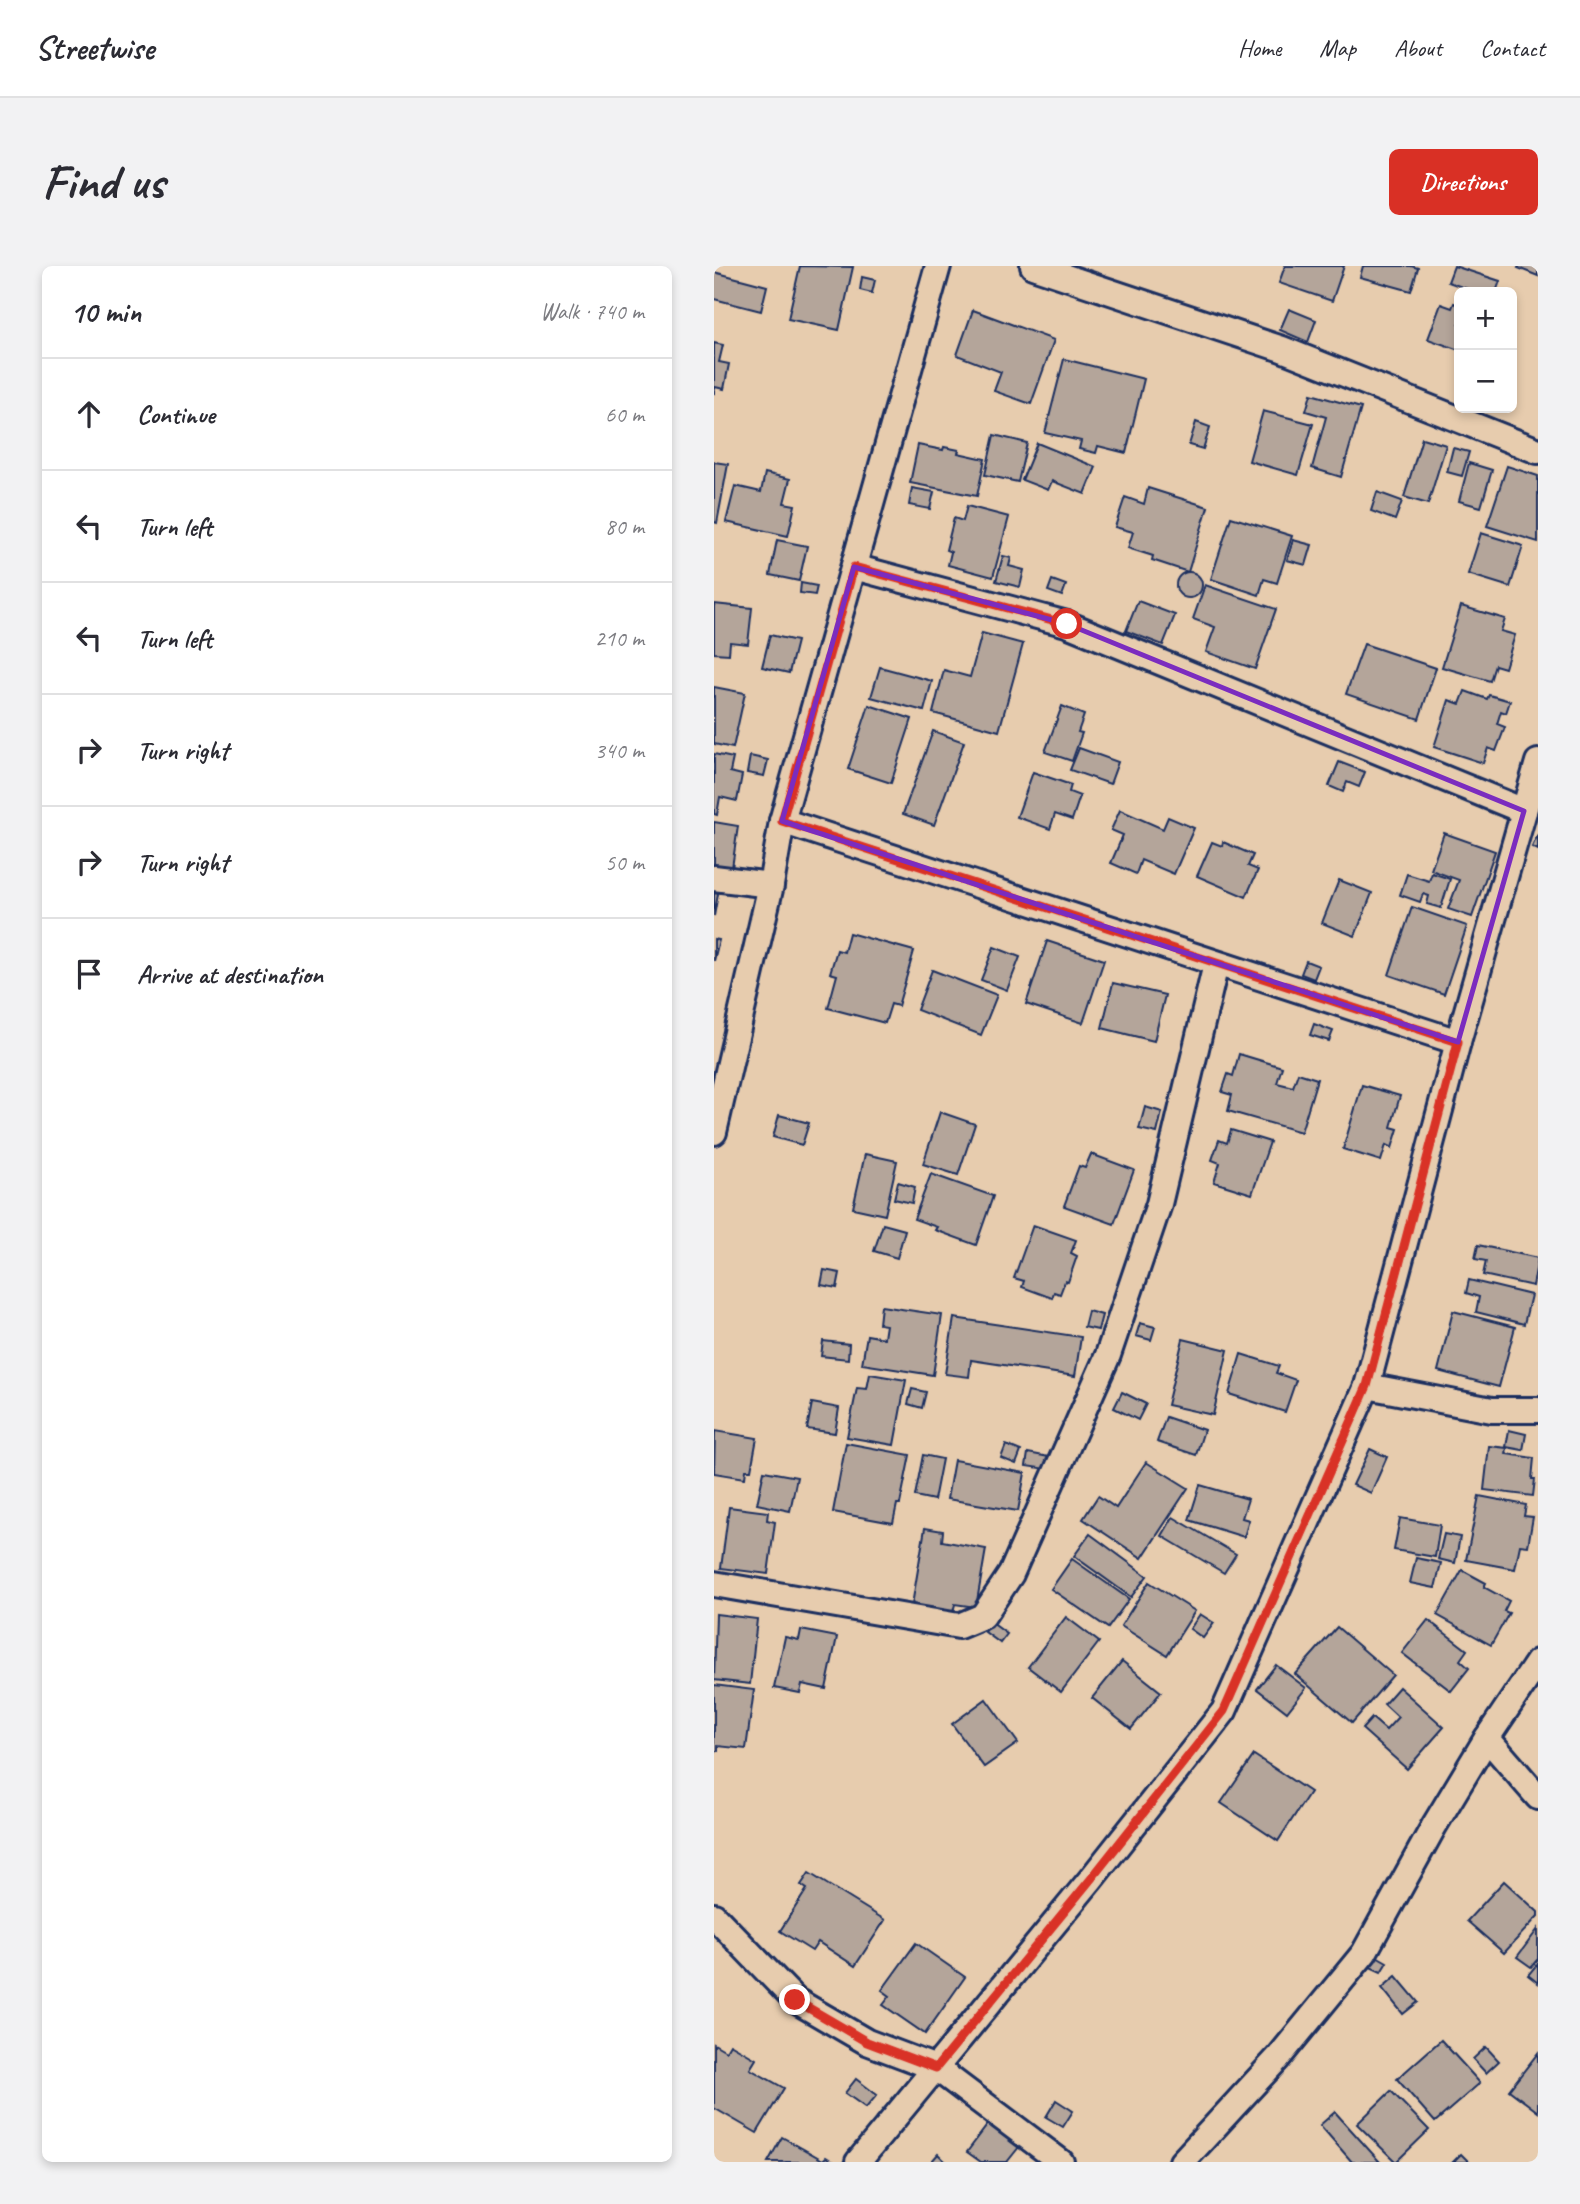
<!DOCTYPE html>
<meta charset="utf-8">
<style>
:root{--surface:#fff;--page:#f2f2f3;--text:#2b2b33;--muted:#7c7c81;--line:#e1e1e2;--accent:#d93025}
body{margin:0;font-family:Caveat,sans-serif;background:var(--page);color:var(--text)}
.controls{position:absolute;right:21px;top:21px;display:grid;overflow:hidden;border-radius:10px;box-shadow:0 4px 10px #0003}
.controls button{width:63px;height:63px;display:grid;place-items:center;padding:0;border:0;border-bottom:2px solid var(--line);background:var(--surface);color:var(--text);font:35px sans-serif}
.stop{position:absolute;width:21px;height:21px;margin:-16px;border:5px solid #d93025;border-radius:50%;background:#fff}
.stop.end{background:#d93025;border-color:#fff;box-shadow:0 2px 7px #0008}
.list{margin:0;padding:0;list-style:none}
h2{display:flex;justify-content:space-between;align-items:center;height:91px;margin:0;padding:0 28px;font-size:30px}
h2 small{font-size:23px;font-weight:400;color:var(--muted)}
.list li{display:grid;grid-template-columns:46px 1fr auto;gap:21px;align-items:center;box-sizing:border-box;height:112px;padding:0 28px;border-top:2px solid var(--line)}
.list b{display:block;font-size:26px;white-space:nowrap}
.list em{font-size:23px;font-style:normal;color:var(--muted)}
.icon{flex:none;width:38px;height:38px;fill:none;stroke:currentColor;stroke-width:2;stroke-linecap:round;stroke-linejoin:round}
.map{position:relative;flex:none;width:824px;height:1896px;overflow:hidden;border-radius:10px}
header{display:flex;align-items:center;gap:42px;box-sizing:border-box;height:98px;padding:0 35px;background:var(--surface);border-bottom:2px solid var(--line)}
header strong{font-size:33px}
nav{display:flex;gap:38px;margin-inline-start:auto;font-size:24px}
.intro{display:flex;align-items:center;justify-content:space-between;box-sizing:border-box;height:168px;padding:0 42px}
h1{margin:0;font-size:49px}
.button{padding:18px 32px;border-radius:10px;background:var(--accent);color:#fff;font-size:24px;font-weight:700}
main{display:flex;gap:42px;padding:0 42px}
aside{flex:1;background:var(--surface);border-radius:10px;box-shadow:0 4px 10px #0003}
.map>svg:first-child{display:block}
</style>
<header>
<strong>Streetwise</strong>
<nav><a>Home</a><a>Map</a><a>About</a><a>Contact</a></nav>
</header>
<div class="intro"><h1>Find us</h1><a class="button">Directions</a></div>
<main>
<aside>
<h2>10 min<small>Walk · 740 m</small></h2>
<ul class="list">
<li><svg class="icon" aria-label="ahead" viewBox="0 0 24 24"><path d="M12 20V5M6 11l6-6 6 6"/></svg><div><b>Continue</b></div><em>60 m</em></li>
<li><svg class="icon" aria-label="left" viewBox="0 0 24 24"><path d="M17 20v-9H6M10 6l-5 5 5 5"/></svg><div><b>Turn left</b></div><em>80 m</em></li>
<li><svg class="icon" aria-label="left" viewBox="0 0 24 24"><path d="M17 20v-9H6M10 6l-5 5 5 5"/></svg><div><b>Turn left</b></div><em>210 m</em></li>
<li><svg class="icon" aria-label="right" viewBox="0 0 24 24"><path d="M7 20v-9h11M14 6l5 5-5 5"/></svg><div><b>Turn right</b></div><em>340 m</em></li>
<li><svg class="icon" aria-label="right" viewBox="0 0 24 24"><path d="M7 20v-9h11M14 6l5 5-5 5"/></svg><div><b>Turn right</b></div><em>50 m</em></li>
<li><svg class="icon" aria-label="arrive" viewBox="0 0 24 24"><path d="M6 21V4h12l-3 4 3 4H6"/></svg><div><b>Arrive at destination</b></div></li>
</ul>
</aside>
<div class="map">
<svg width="824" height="1896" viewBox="0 0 824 1896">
<rect width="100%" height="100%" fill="#e7ccae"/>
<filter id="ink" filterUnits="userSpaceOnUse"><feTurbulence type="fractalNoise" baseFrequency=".0143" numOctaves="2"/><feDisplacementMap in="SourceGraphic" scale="14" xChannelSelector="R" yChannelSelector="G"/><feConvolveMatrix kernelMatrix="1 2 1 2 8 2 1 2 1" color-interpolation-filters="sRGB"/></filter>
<g filter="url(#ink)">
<!-- building -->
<g fill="#b4a59a" stroke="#1b2f5e" stroke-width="2">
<polygon points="86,0 139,1 125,64 74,53"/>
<polygon points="571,0 630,0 618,35 565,17"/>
<polygon points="649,0 697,0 704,2 697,25 646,11"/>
<polygon points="740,0 786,15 782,26 762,26 734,16"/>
<polygon points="805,0 824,0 824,10 804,2"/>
<polygon points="0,6 53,20 47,45 0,33"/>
<polygon points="148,11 161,14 158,27 146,24"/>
<polygon points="740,37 745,39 745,84 714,73 727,38 738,42"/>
<polygon points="575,43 602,54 594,76 566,64"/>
<polygon points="259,44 340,74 317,138 280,125 287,106 243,89"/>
<polygon points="0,77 9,79 5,96 15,98 10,123 1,121 0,128"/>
<polygon points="350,93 430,113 412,187 384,180 382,187 365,183 367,175 331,167"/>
<polygon points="597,128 647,142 627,211 598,202 612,151 592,145"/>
<polygon points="549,145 599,158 584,209 535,195"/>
<polygon points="482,156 496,161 489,183 475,179"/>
<polygon points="280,169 313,177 304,216 271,209"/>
<polygon points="708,172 732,179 714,238 690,231"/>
<polygon points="323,177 382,201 371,228 338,215 334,224 308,214"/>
<polygon points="204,179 229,184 230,181 245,184 244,187 271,193 263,230 196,217"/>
<polygon points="739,182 755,186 748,210 733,206"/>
<polygon points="0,196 14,198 3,257 0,256"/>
<polygon points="755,197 778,204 767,241 745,235"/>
<polygon points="793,200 824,210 824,276 773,260"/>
<polygon points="51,207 76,213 70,237 81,239 74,270 12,256 21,220 47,226"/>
<polygon points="198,222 220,226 216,243 195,239"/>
<polygon points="434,222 494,241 474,306 438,294 439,290 414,282 419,266 401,261 411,231 430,238"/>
<polygon points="663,226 688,235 681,254 657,245"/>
<polygon points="253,240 295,251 279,311 234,299 237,286 232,284 240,252 249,255"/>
<polygon points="517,251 578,270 563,317 550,313 545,329 497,313"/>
<polygon points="767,267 809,280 796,321 754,308"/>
<polygon points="63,274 93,280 85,315 56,309"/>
<polygon points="579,274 598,279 592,299 573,294"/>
<polygon points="289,290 297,292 295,300 310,304 306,321 282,315"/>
<circle cx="475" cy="319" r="13"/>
<polygon points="338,314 352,319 348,330 334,325"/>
<polygon points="87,317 103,320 101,329 86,327"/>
<polygon points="491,319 562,343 541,403 492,386 501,361 479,353"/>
<polygon points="424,335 461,349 449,379 412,365"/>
<polygon points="0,338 38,342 34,378 16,376 15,388 0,387"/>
<polygon points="747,340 791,353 787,365 801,369 791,402 781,399 776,415 728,401"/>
<polygon points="268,367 309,378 285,465 219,447 230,404 256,411"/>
<polygon points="56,369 83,375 75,407 48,401"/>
<polygon points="650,378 722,402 705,453 632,428"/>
<polygon points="166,401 218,415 210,445 157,431"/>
<polygon points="0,421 31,427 19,482 0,478"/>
<polygon points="751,425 773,433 775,429 796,435 792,447 787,445 783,458 791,461 782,485 774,482 769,497 720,481 735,434 746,438"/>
<polygon points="155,439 198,453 177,517 134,503"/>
<polygon points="348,440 370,449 364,466 368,467 358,495 331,486"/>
<polygon points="219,465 250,476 220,559 189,548"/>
<polygon points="365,482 404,496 396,518 356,504"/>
<polygon points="0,488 19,492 16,506 28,509 23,535 6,531 3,549 0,548"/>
<polygon points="36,490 54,494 50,510 33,507"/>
<polygon points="625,496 651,506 645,521 633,516 629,526 615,520"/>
<polygon points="319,506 357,519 355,526 366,530 358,554 341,548 336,563 303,551"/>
<polygon points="406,544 449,563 454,551 480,562 460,608 427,594 422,608 397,597 409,569 397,564"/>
<polygon points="0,556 24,560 18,602 0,599"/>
<polygon points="730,567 781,585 758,651 734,643 745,614 717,604"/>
<polygon points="824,568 824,584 818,581"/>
<polygon points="498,576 508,580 509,576 539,589 534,600 544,604 532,631 483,610"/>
<polygon points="718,607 736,613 727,642 713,638 715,630 709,628 706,636 686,629 693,608 715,615"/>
<polygon points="625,614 658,627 641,670 608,657"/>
<polygon points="0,627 4,628 0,650"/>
<polygon points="698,641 753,660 730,728 675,709"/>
<polygon points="135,667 200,685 184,740 177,738 171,757 114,742 123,709 116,707 123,684 130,686"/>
<polygon points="0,673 5,674 0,695"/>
<polygon points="333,675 390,694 369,757 312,738"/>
<polygon points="280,681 306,691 293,724 267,714"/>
<polygon points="592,695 605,700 600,713 587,708"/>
<polygon points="218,704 283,729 267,769 203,744"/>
<polygon points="399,717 451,729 440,775 388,762"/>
<polygon points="600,758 619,765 615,775 596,769"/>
<polygon points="525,788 568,801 563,817 579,821 584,807 603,813 587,866 514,845 518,829 508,826 514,808 519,810"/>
<polygon points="648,819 686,830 677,861 684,863 678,882 672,879 667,895 629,883"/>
<polygon points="431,841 448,846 443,867 425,863"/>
<polygon points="226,846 261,858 244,909 209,898"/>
<polygon points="65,849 95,857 88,879 59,871"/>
<polygon points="517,864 556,876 538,928 500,916 506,897 498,894 505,874 513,877"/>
<polygon points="151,888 183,895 171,949 139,942"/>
<polygon points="377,888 420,904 400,958 350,940 365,900 371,902"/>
<polygon points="217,908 279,930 262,979 221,964 223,961 200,953"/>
<polygon points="184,916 201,921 198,937 180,933"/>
<polygon points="169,958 191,964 183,992 160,985"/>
<polygon points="319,959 362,974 357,987 363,990 354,1016 351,1015 346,1028 340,1026 338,1032 308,1021 310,1015 300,1012"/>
<polygon points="764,979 824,992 819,1020 769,1009 772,995 761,993"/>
<polygon points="110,1004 126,1007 123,1022 107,1019"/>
<polygon points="755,1014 817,1029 810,1058 762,1046 765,1031 752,1027"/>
<polygon points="167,1040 228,1049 219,1109 148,1098 153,1069 170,1072 172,1059 165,1058"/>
<polygon points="374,1045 388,1049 384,1064 370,1061"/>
<polygon points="739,1045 801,1061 785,1121 724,1105"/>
<polygon points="240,1052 367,1071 361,1110 257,1094 255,1111 231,1108"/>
<polygon points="426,1057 441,1061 437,1074 422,1070"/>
<polygon points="469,1073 514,1084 499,1149 453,1139"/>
<polygon points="109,1075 135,1078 134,1093 107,1090"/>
<polygon points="527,1088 565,1100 562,1107 582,1114 571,1146 515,1128"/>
<polygon points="156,1108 192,1114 180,1179 133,1171 143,1122 153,1123"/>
<polygon points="198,1123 212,1126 208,1142 194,1138"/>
<polygon points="408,1126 432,1138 424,1154 400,1142"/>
<polygon points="98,1137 125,1142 121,1167 93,1163"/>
<polygon points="452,1151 490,1164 482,1189 443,1176"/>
<polygon points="795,1164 812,1168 809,1184 792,1181"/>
<polygon points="1,1165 43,1172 37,1204 32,1204 31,1212 0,1207"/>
<polygon points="132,1177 196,1189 186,1238 183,1238 179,1257 119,1246"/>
<polygon points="292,1179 307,1185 302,1198 287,1192"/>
<polygon points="775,1180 793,1182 792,1188 820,1192 818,1213 821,1213 819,1230 770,1224"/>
<polygon points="656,1183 673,1191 657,1227 639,1219"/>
<polygon points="314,1187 335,1191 332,1203 312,1200"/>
<polygon points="209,1189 228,1193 220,1234 201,1230"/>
<polygon points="240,1194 311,1207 304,1245 233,1233"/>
<polygon points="432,1196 474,1222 428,1292 369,1253 384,1230 402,1242"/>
<polygon points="50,1205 83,1211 76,1245 43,1238"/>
<polygon points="486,1219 534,1233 528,1252 535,1254 530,1271 475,1254"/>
<polygon points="765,1230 812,1239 810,1250 819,1251 814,1280 806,1279 801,1303 752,1294"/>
<polygon points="15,1241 54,1246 53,1254 61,1256 54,1308 7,1302"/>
<polygon points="459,1251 522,1288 510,1307 448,1270"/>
<polygon points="686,1252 726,1259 721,1291 680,1284"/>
<polygon points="211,1262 229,1265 228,1275 272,1283 262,1341 241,1338 239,1346 198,1339"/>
<polygon points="376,1268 433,1310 417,1331 360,1290"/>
<polygon points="730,1268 746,1271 741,1297 724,1293"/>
<polygon points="702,1292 727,1297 721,1322 696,1317"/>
<polygon points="358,1293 415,1333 394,1362 337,1323"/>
<polygon points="748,1304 772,1317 770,1321 795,1335 790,1345 795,1347 777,1379 723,1349"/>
<polygon points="435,1316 481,1345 453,1389 407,1360"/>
<polygon points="2,1348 43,1353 36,1418 0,1414"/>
<polygon points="486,1348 500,1357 489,1372 476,1363"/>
<polygon points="352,1351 385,1376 347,1426 314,1401"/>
<polygon points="714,1354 753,1384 746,1394 755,1402 737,1425 688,1387"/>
<polygon points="278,1357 293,1368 286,1377 271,1366"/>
<polygon points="623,1361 679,1409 638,1457 581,1408"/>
<polygon points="87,1364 123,1371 112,1423 88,1418 86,1427 60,1422 71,1371 85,1374"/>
<polygon points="408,1395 447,1426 417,1463 378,1432"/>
<polygon points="562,1399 592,1422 573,1446 543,1423"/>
<polygon points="0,1419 40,1424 32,1483 4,1480 4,1485 0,1485"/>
<polygon points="685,1421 730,1461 693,1503 648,1463 658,1452 672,1464 684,1451 670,1438"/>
<polygon points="272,1433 304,1477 270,1501 238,1458"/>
<polygon points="540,1489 596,1526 564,1575 507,1537"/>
<polygon points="95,1607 171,1654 141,1700 104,1676 98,1685 66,1665 93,1623 87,1619"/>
<polygon points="790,1615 824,1646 824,1650 790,1687 753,1655"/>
<polygon points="824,1663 824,1693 817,1701 803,1691"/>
<polygon points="202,1677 251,1711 211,1768 169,1739 176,1730 168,1724"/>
<polygon points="659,1688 673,1696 667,1706 652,1699"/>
<polygon points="824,1697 824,1717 814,1709"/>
<polygon points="682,1710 704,1736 689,1748 668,1722"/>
<polygon points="727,1774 766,1817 721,1856 683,1813"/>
<polygon points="0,1778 12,1785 16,1778 42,1793 36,1803 70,1822 43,1867 0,1842"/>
<polygon points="772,1781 785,1795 772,1807 759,1793"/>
<polygon points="824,1787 824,1846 795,1824"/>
<polygon points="142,1813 163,1829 152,1842 131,1827"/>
<polygon points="677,1825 715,1864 682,1896 643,1858"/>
<polygon points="342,1834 359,1845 349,1861 332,1851"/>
<polygon points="621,1846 666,1896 638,1896 606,1859"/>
<polygon points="278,1853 309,1876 293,1896 267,1896 253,1886"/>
<polygon points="68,1871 109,1894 112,1891 120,1896 54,1896"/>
<polygon points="224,1888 232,1896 217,1896"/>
<polygon points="747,1888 755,1896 739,1896"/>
</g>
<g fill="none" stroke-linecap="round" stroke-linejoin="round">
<defs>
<g id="minor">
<polyline points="319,0 568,83 824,185"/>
<polyline points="140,301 353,358 810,545"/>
<polyline points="68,555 744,776"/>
<polyline points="0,612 57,619 68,555 224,0"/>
<polyline points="0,866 57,619"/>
<polyline points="653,1120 778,1144 824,1144"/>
<polyline points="0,1318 245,1360 269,1350 297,1308 394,1089 445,938 502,698"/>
<polyline points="773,1472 824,1531"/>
<polyline points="0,1650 81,1734 153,1776 222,1802 347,1896"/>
<polyline points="144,1896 377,1613 510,1445 653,1120 744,776 824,496"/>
<polyline points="468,1896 564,1792 650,1687 720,1560 773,1472 824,1396"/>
</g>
</defs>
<!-- minor casing -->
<use href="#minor" stroke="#1b2f5e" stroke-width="30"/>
<!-- minor -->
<use href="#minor" stroke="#e7ccae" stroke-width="24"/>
</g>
</g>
<g fill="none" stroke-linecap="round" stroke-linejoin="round" filter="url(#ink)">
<!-- route -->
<polyline stroke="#d93025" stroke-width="9" points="81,1734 153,1776 222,1802 377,1613 510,1445 653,1120 744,776 68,555 140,301 353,358"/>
</g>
<!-- marked area -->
<path fill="none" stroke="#7b2cbf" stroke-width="5" stroke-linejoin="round" d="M140 301 353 358 810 545 744 776 68 555Z"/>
</svg>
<div class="controls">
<button>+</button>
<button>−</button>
</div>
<div class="stop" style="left:353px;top:358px"></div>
<div class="stop end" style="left:81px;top:1734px"></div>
</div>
</main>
